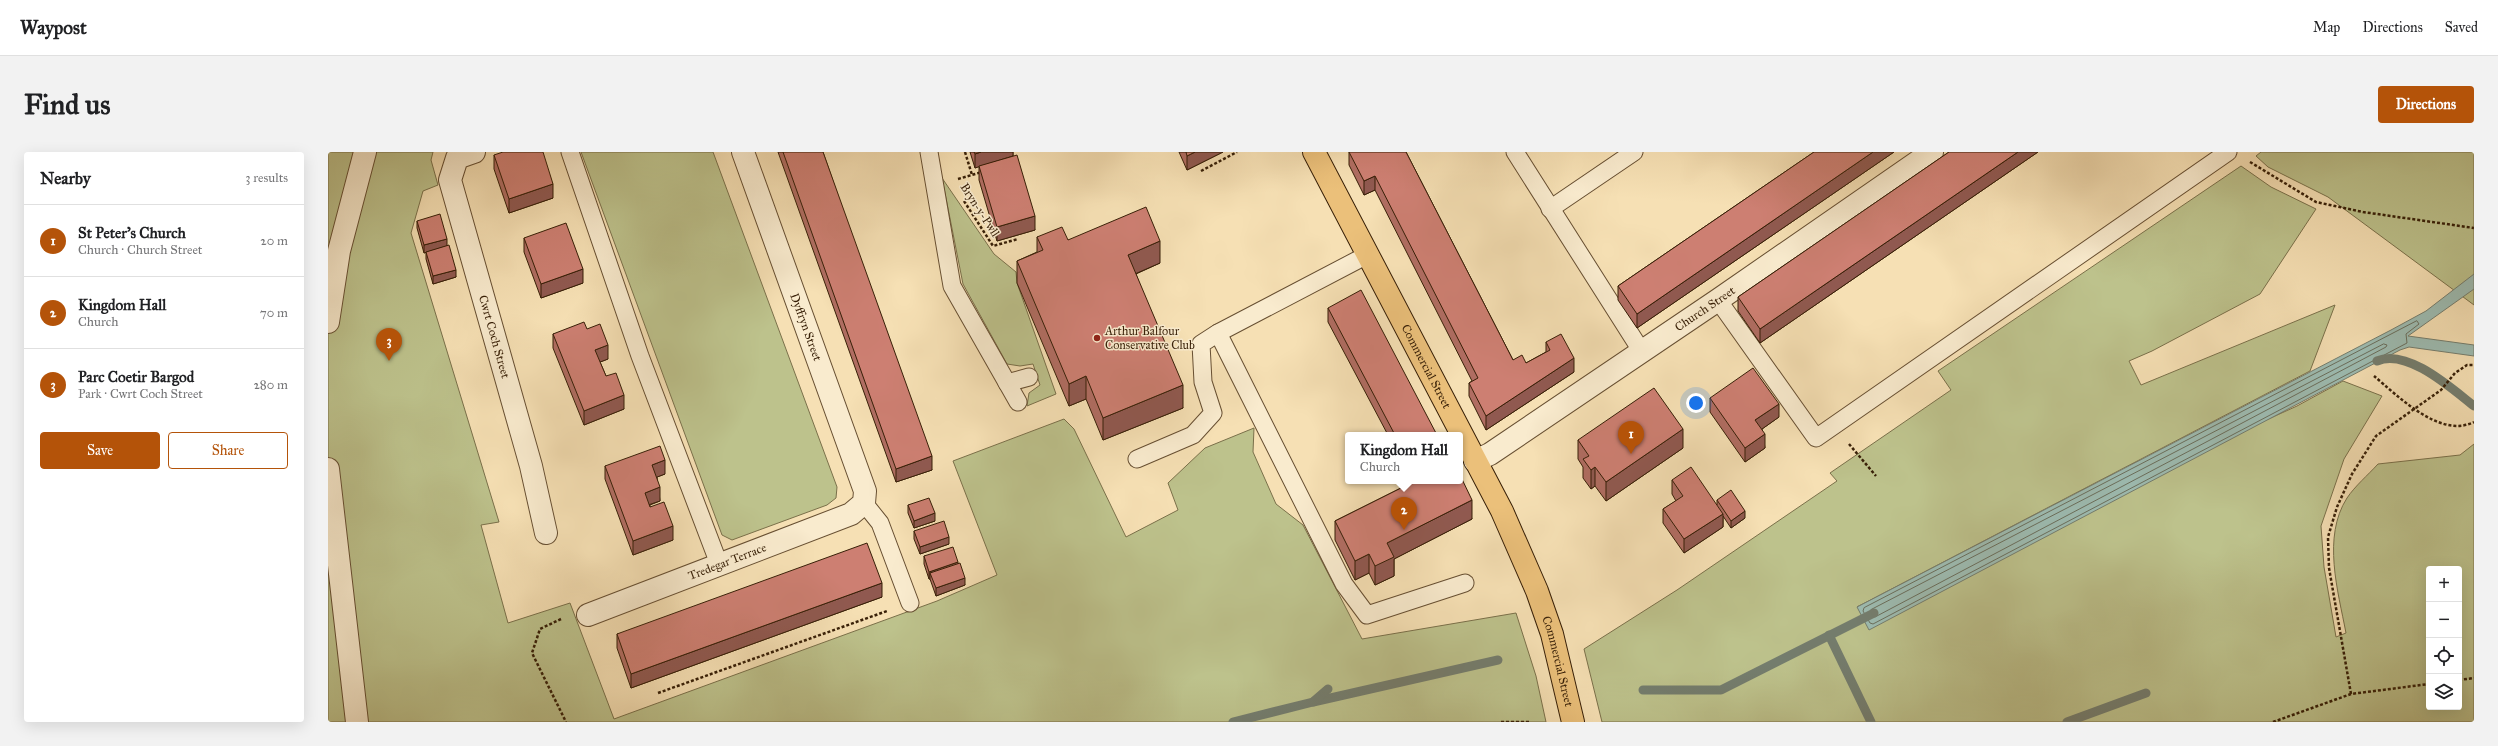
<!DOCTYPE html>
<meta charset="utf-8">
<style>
:root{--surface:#fff;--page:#f2f2f2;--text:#202124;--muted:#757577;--line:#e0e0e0;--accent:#b45309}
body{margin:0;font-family:"IM FELL Great Primer",serif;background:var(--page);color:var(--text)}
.controls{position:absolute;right:12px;bottom:12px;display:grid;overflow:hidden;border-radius:4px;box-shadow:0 4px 16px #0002}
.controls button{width:36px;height:36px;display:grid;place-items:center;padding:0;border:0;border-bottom:1px solid var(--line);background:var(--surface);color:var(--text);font:20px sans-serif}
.you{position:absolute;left:1368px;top:251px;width:14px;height:14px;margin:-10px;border:3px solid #fff;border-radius:50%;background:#1a73e8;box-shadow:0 0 0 6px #1a73e833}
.badge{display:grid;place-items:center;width:26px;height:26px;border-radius:50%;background:var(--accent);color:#fff;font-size:13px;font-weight:700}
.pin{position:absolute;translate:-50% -33px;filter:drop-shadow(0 1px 2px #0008)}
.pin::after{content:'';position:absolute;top:21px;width:14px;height:12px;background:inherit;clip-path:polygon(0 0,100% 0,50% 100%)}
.popup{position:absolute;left:1017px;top:280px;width:118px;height:52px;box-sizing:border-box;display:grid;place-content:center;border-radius:4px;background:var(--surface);filter:drop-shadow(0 1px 3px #0005);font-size:13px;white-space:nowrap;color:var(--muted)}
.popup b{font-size:15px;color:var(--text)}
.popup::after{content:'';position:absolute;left:50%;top:100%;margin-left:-8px;border:8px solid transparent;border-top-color:var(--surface)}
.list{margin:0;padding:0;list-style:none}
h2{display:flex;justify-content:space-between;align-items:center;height:52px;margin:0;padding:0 16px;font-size:17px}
h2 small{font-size:13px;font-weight:400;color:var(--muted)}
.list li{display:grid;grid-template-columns:26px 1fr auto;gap:12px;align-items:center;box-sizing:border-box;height:72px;padding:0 16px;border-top:1px solid var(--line)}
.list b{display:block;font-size:15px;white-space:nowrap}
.list p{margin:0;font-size:13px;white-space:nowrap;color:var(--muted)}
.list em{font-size:13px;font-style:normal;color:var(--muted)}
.actions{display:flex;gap:8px;padding:12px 16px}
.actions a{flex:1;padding:9px 0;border:1px solid var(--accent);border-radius:4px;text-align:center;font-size:14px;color:var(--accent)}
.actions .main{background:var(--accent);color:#fff}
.icon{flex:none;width:22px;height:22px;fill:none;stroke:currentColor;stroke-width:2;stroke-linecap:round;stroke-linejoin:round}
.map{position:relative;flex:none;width:2146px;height:570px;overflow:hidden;border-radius:4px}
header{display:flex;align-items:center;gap:24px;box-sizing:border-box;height:56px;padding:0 20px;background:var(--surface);border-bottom:1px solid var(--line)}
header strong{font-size:19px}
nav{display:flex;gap:22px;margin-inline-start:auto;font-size:14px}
.intro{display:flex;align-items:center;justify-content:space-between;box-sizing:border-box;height:96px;padding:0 24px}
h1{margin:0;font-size:28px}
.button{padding:10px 18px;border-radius:4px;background:var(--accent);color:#fff;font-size:14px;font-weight:700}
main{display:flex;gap:24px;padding:0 24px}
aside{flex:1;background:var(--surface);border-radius:4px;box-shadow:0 4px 16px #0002}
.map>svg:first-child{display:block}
</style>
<header>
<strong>Waypost</strong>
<nav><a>Map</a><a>Directions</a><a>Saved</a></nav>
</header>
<div class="intro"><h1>Find us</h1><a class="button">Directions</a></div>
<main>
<aside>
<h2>Nearby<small>3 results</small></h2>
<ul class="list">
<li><span class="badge">1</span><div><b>St Peter's Church</b><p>Church · Church Street</p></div><em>20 m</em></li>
<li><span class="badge">2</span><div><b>Kingdom Hall</b><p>Church</p></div><em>70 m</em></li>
<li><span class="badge">3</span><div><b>Parc Coetir Bargod</b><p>Park · Cwrt Coch Street</p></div><em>280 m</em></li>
</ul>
<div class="actions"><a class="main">Save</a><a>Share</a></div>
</aside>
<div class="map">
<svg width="2146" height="570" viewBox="0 0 2146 570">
<rect width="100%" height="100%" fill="#f6e0b4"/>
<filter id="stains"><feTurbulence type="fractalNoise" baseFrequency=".005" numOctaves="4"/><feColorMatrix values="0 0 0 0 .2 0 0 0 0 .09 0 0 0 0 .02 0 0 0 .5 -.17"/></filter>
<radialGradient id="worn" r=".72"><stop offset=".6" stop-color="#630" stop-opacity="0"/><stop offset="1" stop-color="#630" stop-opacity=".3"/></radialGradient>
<!-- green -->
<g fill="#bdc28c" stroke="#7a704a" fill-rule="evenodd">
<polygon points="0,0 105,0 103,8 110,33 95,39 83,81 171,370 153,373 180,471 242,451 286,567 609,449 669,423 625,309 736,267 746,277 798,385 850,358 840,331 877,296 926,276 925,300 948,352 975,373 1034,487 1188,461 1208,524 1218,570 0,570"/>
<polygon points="253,0 385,0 509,335 508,346 499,353 404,388 394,383"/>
<polygon points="1933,0 2146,0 2146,153 2000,45 1940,15 1928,4"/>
<path d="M1913 14 1943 35 1988 57 1932 142 1824 199 1801 209 1813 233 2007 153 1982 219 1529 455 1969 254 2015 229 2054 244 2016 307 1993 374 1996 415 2008 485 2018 481C2010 439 1994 385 2019 346 2027 334 2040 323 2050 312L2132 303 2146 292V570H1274L1256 497 1349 438 1509 329 1502 321 1623 238 1610 219ZM2101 417H2131V555H2101Z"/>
<polygon points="614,26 666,102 688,120 689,131 728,242 699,254 701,241 712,233 705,212 692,214 679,212 635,132"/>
</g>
<!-- water -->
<polygon fill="#9dbcb2" stroke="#747d6e" points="2146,122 2146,137 2080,184 2146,193 2146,204 2081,195 2072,198 1541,478 1529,455 2063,178 2098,159"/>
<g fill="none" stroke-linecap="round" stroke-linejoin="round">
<!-- shore -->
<g stroke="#6a6e5c" stroke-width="1">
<polygon points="2089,169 2091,172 2078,182 2079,191 1545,472 1542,471 1535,459 1536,456"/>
<polygon points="2056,192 2059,193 2058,195 1547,465 1544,464 1543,458"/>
</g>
<!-- stream -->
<g stroke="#747d6e" stroke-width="9">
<path d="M2049 209C2079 196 2123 236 2146 254"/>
<polyline points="1501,483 1543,570"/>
<polyline points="1315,538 1393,538 1546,461"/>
<polyline points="985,550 1170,508"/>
<polyline points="905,570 985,550 1000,537"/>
<polyline points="1739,570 1818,541"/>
</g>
<defs>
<g id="service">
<polyline points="242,0 312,204 391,412"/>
<polyline points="601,0 624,134 690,250"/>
<polyline points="1187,0 1314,200"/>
<polyline points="1222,57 1306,0"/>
<polyline points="1390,148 1488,286 1900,0"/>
<polyline points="890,181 1016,432 1039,463 1137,431"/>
<polyline points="679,231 701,225"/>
<polyline points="809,307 865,283 885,261 875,230 873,192 890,181 1041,102"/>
<polyline points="536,351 552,371 582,451"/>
</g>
<g id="minor">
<path id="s1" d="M146 0 129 6 122 28 203 314 218 381"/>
<path id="s2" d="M1147 309 1162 302 1390 148 1604 0"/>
<path id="s3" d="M260 463 523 362 536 351 537 339 415 0"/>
</g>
<g id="tertiary">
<polyline points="0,170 11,99 37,0"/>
<polyline points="0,317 29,570"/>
</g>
<g id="primary">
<path id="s4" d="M986 0 1174 359 1209 439 1224 482 1245 570"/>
</g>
</defs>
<!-- service casing -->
<use href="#service" stroke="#674f32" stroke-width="19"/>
<!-- minor casing -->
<use href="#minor" stroke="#674f32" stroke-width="24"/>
<!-- tertiary casing -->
<use href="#tertiary" stroke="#674f32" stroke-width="24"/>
<!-- primary casing -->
<use href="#primary" stroke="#371f07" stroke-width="24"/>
<!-- path -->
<g stroke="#371f07" stroke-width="2.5" stroke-dasharray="3 2" stroke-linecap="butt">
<polyline points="637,0 644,23"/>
<polyline points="1922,10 1988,50 2035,60 2146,76"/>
<polyline points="873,19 909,0"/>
<polyline points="630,27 654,20"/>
<polyline points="636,49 665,94 690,87"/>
<path d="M2046 224C2070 244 2112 287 2146 270"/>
<polyline points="1521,292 1548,324"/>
<polyline points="233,467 212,477 204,501 238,570"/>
<polyline points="2131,528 2146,526"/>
<polyline points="330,541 559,459"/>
<polyline points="2023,542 2001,416 2000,385 2009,355 2024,322 2048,284 2113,238 2127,221 2139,213 2146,213"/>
<polyline points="1173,570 1201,570"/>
<polyline points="1945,570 2023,542 2101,532"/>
</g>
<!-- service -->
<use href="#service" stroke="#f9ebce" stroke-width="17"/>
<!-- minor -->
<use href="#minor" stroke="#f9ebce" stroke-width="22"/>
<!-- tertiary -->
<use href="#tertiary" stroke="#f9ebce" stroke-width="22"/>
<!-- primary -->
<use href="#primary" stroke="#ebc07a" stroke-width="22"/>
</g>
<!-- wall -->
<g fill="#b06d62" stroke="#371f07">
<polygon points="450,0 495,0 604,318 568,330"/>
<polygon points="642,0 685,0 685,4 707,78 669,89 651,28 651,14 647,16"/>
<polygon points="851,0 895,0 859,18"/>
<polygon points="1021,0 1078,0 1185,208 1198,211 1218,200 1218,190 1246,220 1158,278 1141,244 1141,231 1144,229 1047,38 1036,43 1021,13"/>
<polygon points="1486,0 1566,0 1309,176 1290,148 1290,134"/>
<polygon points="1621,0 1710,0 1432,191 1410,159 1410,145"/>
<polygon points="166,3 225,46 181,61 166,17"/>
<polygon points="89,69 119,94 128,125 105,132 98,107 98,100 96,101 89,76"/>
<polygon points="709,85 740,88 832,111 808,122 855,256 775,288 758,247 741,254 689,131 689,109 709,100"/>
<polygon points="196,86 255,131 213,146 196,100"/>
<polygon points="1000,156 1109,283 1060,283 1000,170"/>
<polygon points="259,177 280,207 272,210 278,224 296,257 256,273 225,196 225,182"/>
<polygon points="1382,246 1451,265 1434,277 1437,296 1417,310 1382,260"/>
<polygon points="1250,288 1355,296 1278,349 1267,334 1263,337 1255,326 1255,315 1250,307"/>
<polygon points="277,314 337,322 329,325 332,349 322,353 322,355 345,388 305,403 277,327"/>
<polygon points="1344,328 1389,353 1389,348 1417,366 1403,376 1395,364 1395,375 1356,401 1335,371 1335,357 1348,349 1344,342"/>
<polygon points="1084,329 1132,329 1144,367 1066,407 1066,424 1047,433 1041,421 1027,428 1007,388 1007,369 1085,330"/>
<polygon points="580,353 607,369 586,376 580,361"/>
<polygon points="586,379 621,392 592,402 586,387"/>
<polygon points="596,404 630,411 637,433 608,444 602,427 601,427 596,412"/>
<polygon points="554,445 303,536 289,496 289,482"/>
</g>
<!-- shaded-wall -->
<g fill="#905950" stroke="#371f07">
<polygon points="653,0 685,0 685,4 647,16 647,2"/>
<polygon points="867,0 895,0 859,18 859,4"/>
<polygon points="1545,0 1566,0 1309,176 1309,162"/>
<polygon points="1690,0 1710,0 1432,191 1432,177"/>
<polygon points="1047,24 1047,38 1036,43 1036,29"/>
<polygon points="225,32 225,46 181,61 181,47"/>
<polygon points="707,64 707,78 669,89 669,75"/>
<polygon points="119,87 119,94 96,101 96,93"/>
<polygon points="832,89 832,111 800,125 800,103"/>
<polygon points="255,117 255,131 213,146 213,132"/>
<polygon points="128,118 128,125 105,132 105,124"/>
<polygon points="280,193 280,207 267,212 267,198"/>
<polygon points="1246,206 1246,220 1158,278 1158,264"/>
<polygon points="758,224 758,247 741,254 741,232"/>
<polygon points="855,233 855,256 775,288 775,266"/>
<polygon points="296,243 296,257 256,273 256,259"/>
<polygon points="1451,252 1451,265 1427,282 1427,268"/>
<polygon points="1355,277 1355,296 1278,349 1278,330"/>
<polygon points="1437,282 1437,296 1417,310 1417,296"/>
<polygon points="604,304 604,318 568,330 568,317"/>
<polygon points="337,308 337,322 324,327 324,313"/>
<polygon points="1267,315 1267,334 1263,337 1263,318"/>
<polygon points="332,335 332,349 317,354 317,341"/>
<polygon points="1144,348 1144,367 1066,407 1066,424 1047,433 1047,414 1059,391"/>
<polygon points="1417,359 1417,366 1403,376 1403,369"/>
<polygon points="607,361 607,369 586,376 586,369"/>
<polygon points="1395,362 1395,375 1356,401 1356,387"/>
<polygon points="345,374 345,388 305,403 305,389"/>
<polygon points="621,385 621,392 592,402 592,395"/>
<polygon points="1041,402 1041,421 1027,428 1027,409"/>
<polygon points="630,410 630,417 602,421 602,427 601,427 601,420"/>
<polygon points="637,426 637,433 608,444 608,436"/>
<polygon points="554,431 554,445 303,536 303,522"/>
</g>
<!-- building -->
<g fill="#cd7f72" stroke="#371f07">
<polygon points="175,0 215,0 225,32 181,47 166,3"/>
<polygon points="455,0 495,0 604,304 568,317"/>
<polygon points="646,0 653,0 647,2"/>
<polygon points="858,0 867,0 859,4"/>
<polygon points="1021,0 1078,0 1185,208 1194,203 1198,211 1222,198 1218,190 1233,182 1246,206 1158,264 1141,231 1150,226 1047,24 1036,29"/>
<polygon points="1486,0 1545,0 1309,162 1290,134"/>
<polygon points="1621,0 1690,0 1432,177 1410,145"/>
<polygon points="689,3 707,64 669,75 651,14"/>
<polygon points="818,55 832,89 800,103 855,233 775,266 758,224 741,232 689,109 715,98 709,85 734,75 740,88"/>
<polygon points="112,62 119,87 96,93 89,69"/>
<polygon points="238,71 255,117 213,132 196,86"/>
<polygon points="121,93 128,118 105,124 98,100"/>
<polygon points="1033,138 1109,283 1067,283 1000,156"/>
<polygon points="256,170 259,177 272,172 280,193 267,198 278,224 288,221 296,243 256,259 225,182"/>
<polygon points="1425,216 1451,252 1427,268 1437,282 1417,296 1382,246"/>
<polygon points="1326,236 1355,277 1278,330 1267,315 1263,318 1255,307 1261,304 1250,288"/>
<polygon points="332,294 337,308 324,313 332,335 317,341 322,355 336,350 345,374 305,389 277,314"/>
<polygon points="1363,315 1395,362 1356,387 1335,357 1355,344 1344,328"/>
<polygon points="1132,323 1144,348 1059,391 1066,405 1047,414 1041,402 1027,409 1007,369 1087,329 1132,329"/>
<polygon points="1403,338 1417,359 1403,369 1389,348"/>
<polygon points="601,346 607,361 586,369 580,353"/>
<polygon points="616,369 621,385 592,395 586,379"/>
<polygon points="539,391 554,431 303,522 289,482"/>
<polygon points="625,395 630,410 601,420 596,404"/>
<polygon points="632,411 637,426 608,436 602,421"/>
</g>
<!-- markers -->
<circle fill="#8f2418" stroke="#f9ebce" stroke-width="1.5" cx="769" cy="186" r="4"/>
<g text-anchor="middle" stroke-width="3" stroke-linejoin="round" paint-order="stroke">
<!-- street labels -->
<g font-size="12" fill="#371f07" stroke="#f9ebce">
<text transform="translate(652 58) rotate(57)" y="4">Bryn-y-Pwll</text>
<text dy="4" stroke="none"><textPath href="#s2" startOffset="276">Church Street</textPath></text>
<text transform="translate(478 175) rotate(70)" y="4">Dyffryn Street</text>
<text dy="4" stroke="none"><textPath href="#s1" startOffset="204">Cwrt Coch Street</textPath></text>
<text dy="4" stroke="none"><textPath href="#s4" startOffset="242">Commercial Street</textPath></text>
<text dy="4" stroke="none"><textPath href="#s3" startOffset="149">Tredegar Terrace</textPath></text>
<text dy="4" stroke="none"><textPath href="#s4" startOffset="566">Commercial Street</textPath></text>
</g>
<!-- poi labels -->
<g font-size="12" fill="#371f07" stroke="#f9ebce" text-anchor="start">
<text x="777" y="183">Arthur Balfour<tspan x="777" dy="14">Conservative Club</tspan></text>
</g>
</g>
<rect width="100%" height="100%" filter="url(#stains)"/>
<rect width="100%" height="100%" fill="url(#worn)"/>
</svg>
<div class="controls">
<button>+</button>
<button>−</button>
<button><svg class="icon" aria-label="locate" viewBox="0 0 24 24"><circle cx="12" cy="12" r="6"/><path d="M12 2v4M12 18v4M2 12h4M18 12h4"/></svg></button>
<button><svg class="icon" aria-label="layers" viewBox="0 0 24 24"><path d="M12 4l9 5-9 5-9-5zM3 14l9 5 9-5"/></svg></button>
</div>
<div class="you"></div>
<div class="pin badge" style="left:1303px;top:302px">1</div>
<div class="pin badge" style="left:1076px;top:378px">2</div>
<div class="popup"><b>Kingdom Hall</b>Church</div>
<div class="pin badge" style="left:61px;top:209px">3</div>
</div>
</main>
